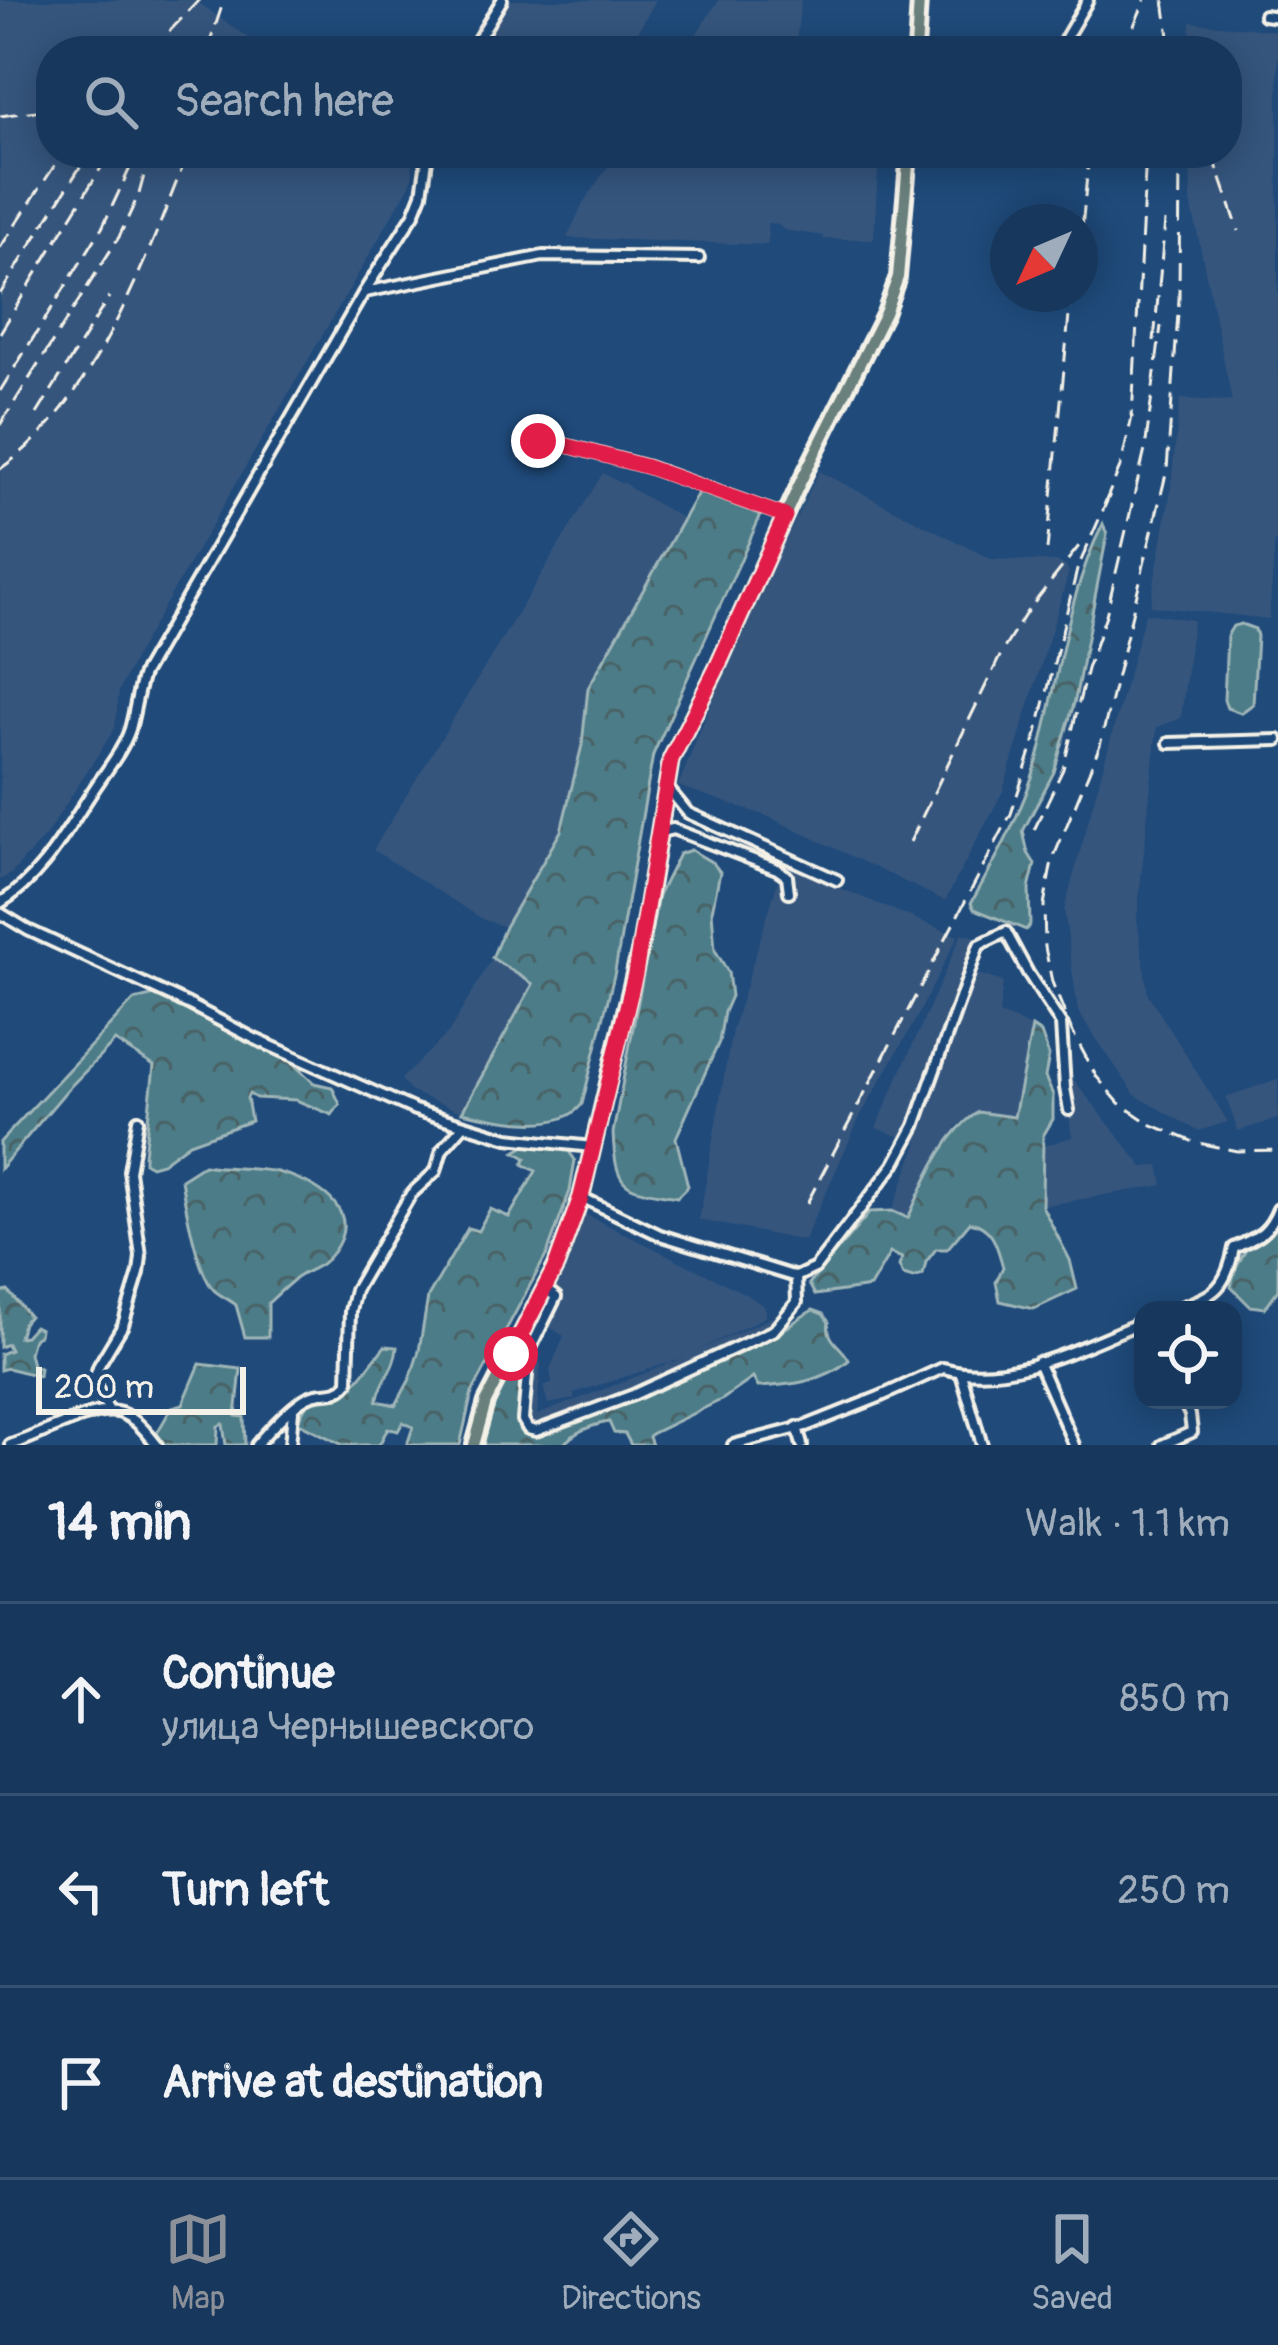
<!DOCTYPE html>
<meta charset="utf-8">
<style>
:root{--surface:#17385c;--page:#244365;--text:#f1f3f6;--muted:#9eacbb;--line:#365272;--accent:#8c9099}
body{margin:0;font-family:Pangolin,sans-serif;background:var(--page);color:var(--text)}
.controls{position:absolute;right:36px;bottom:36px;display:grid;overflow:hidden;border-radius:24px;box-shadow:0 6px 30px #0003}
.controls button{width:108px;height:108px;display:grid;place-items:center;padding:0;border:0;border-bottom:3px solid var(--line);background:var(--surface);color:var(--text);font:60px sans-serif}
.compass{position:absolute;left:990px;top:204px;width:108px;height:108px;border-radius:50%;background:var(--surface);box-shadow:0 6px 30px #0003;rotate:226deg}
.scale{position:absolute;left:36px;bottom:30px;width:210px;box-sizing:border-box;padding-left:12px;border:6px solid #f4f1e8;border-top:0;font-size:33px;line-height:42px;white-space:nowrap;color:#f4f1e8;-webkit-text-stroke:9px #1f4a7a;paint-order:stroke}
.stop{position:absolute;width:36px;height:36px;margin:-27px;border:9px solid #e11d48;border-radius:50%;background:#fff}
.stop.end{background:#e11d48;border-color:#fff;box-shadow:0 3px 12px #0008}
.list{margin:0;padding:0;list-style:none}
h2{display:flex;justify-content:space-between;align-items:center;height:156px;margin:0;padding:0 48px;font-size:51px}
h2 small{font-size:39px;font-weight:400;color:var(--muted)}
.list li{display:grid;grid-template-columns:78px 1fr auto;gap:36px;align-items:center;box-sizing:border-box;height:192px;padding:0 48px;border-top:3px solid var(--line)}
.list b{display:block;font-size:45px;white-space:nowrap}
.list p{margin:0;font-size:39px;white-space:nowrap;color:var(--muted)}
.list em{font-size:39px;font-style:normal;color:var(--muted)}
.icon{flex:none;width:66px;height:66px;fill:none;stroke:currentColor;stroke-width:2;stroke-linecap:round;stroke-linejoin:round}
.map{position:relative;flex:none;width:1278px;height:1445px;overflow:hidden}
.search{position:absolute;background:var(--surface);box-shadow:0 6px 30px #0003;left:36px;right:36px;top:36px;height:132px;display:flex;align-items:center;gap:30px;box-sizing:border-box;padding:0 42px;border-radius:48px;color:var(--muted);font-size:45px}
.sheet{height:732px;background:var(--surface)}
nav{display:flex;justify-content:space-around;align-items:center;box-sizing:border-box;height:168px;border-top:3px solid var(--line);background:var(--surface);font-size:33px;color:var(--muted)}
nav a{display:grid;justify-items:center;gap:6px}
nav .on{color:var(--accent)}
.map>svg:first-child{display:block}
</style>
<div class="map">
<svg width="1278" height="1445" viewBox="0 0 1278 1445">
<defs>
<pattern id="forest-crowns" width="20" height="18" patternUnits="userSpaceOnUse" patternTransform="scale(3)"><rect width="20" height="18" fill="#4c7c87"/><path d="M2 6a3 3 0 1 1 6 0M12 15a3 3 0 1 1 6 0" fill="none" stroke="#4a6266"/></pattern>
</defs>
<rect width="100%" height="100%" fill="#1f4a7a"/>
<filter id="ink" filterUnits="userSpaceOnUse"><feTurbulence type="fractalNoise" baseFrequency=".00833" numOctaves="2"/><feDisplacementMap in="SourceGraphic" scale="24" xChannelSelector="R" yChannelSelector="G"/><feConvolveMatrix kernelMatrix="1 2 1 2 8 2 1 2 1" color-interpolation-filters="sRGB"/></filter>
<g filter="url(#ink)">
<!-- built -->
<g fill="#34557d">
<polygon points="0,0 195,0 267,51 51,51 51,153 411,153 413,173 410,185 136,655 119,691 115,728 46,835 11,874 0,880"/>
<polygon points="494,0 656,0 627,51 462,51"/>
<polygon points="719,0 801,0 795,51 685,51"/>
<polygon points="1191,22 1278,31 1278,540 1275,540 1269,619 1150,606 1170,495 1180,399 1232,401 1191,202 1190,153 1227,153 1227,51 1189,51"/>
<polygon points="617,153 879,153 874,239 823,239 823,236 784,230 777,224 767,223 768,245 567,238 583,203"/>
<polygon points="819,471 991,559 1058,562 1066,566 1069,572 1003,791 945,901 769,817 678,786 729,659"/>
<polygon points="603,473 622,484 624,482 630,488 685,520 588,688 582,745 561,831 505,927 484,920 373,850"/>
<polygon points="1145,613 1193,620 1181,718 1157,727 1137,918 1148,994 1228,1122 1198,1131 1135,1095 1078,1012 1064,910"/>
<polygon points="783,865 958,936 915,1021 861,1115 804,1241 699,1220 732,1030"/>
<polygon points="962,933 982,938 975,973 1003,982 999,1014 1032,1027 1014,1117 978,1112 957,1126 950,1143 936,1161 908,1218 892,1211 918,1143 876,1128"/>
<polygon points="492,958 533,984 462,1112 411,1092 401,1079 449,1032"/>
<polygon points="1278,1079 1278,1119 1238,1131 1226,1097"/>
<polygon points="1074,1080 1143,1167 1159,1165 1163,1185 1042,1206 1043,1146 1072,1137 1065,1088"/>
<polygon points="585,1214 746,1294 765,1307 765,1317 695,1352 774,1316 778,1323 612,1398 536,1424 527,1422 532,1362 541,1362 537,1415 684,1358 574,1393 574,1399 548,1404 543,1386 552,1384 550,1369 564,1336 545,1325 553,1292"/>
</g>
<!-- green -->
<polygon fill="#4c7c87" stroke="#a0b6b8" stroke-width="3" points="1241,624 1255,629 1257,636 1253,704 1241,713 1227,708 1224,700 1227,636 1233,626"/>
<!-- forest -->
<g fill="url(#forest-crowns)" stroke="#a0b6b8" stroke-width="3">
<path d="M699 491 758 510 760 517 653 755 615 971 582 1104C560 1135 495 1119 462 1112L533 984 492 958 505 927 561 831 582 745 588 688Z"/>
<path d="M1103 524 1107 535 1075 700 1054 772 1023 831 1028 853 1035 864 1029 889 1030 924 1026 930 974 909 971 903C997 858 1024 809 1038 758 1059 680 1066 597 1103 524Z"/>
<path d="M691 850 713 863 720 872 712 911 715 950 728 972 731 996 724 1012 719 1042 676 1138 688 1186 677 1197C623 1188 616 1191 613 1133L658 896 679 854Z"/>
<polygon points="159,994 220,1022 245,1042 281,1052 314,1083 332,1087 340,1104 332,1115 296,1100 256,1098 249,1094 247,1098 251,1121 189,1143 162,1163 151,1166 144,1162 144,1155 154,1066 115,1041 67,1090 0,1169 0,1142 134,1000"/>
<path d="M1032 1027 1041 1033 1049 1056 1045 1077 1053 1095V1119L1043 1136 1042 1206 1070 1260 1077 1289 1034 1309 1000 1301 996 1282 1003 1267C997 1247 994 1227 970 1222L947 1249H936L926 1262 923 1275 913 1278 903 1275 899 1266 902 1258 890 1253 870 1287 815 1295 809 1284 870 1212 892 1211 908 1218C926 1180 943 1135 978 1112L1014 1117Z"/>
<path d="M527 1145 568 1150 575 1160 570 1191 547 1254 472 1393 460 1445H407L413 1427 403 1422 398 1431 388 1428 379 1445H343L297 1422 308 1402 338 1398 358 1380 385 1346 397 1347C396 1367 381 1381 377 1401L396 1405 410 1379 419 1351 428 1297 468 1228 478 1231 490 1209 509 1217 536 1171 523 1164 526 1158 515 1152Z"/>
<path d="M203 1165C227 1169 253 1167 277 1172 314 1181 365 1209 333 1252 323 1267 309 1269 296 1278 286 1286 277 1295 268 1303V1337H245L236 1305C229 1299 218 1295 213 1289 197 1271 185 1204 181 1179Z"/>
<path d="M1278 1218V1290L1265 1308 1250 1306 1231 1287C1234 1264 1257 1227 1278 1218Z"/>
<polygon points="8,1291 29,1316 23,1323 19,1337 25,1336 34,1326 40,1329 39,1335 33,1339 29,1353 32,1365 40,1368 39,1376 7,1368 0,1370 0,1354 10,1350 7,1344 0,1347 0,1293"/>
<path d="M813 1310 823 1314 829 1322C825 1340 842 1346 849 1360 824 1382 791 1385 758 1387L753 1378 723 1399 651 1434 649 1437 652 1445H631L625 1434 614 1433 609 1422C592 1425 575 1431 563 1445H481C491 1418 503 1366 526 1348L529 1352 523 1418 518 1424 521 1431H536C614 1405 692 1378 766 1341 783 1332 796 1319 813 1310Z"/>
<polygon points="200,1364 241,1369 236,1416 244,1417 245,1445 226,1445 223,1424 218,1426 217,1445 165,1445 157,1433 172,1407 183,1404"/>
</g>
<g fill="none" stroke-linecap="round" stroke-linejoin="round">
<defs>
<g id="minor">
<polyline points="1264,15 1278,17"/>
<polyline points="471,51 502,0"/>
<polyline points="1058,51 1088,0"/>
<polyline points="365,292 543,256 699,258"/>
<polyline points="524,451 542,439 648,467 785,516"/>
<polyline points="1169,743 1278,740"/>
<polyline points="666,786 688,813 837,880"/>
<polyline points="660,832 673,829 777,869 787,876 789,892"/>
<path d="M0 903C43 878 69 826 96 786 108 768 123 750 130 729 135 711 137 692 143 674L364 292 414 214 422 194 428 153"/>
<polyline points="0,913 28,930 188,1004 255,1039 415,1110 508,1138 592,1147"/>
<polyline points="581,1197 660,1235 796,1277 815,1268 894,1165 915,1126 979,945 1006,932 1028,973 1061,1024 1065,1088 1069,1110"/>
<polyline points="545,1289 556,1297 529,1352 523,1420 528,1429 536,1431 633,1395 774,1330 797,1302 796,1277"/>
<path d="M1173 1310C1212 1295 1225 1293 1234 1248 1257 1237 1268 1234 1278 1209"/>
<polyline points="1038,1362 1074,1445"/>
<polyline points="961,1373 982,1445"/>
<polyline points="109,1411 96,1387 95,1376 99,1365 123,1325 139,1273 141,1256 129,1171 138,1120"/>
<polyline points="797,1427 802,1445"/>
<path d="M10 1445C39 1437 94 1404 121 1413 137 1419 147 1433 157 1445"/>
<path d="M256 1445C266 1433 296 1401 310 1396 326 1389 335 1398 348 1383L350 1311 355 1290 411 1194 436 1171 442 1150 463 1126"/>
<polyline points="290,1445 293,1411"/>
<path d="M733 1445 806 1426 879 1397 943 1368C1011 1387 1081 1346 1143 1322"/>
<polyline points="1162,1445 1192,1432 1190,1415 1183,1400"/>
</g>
<g id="major">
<polyline points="916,51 919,0"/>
<polyline points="474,1445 486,1402 556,1266 581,1197 640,948 671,759 716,670 798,487 885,313 898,277 909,153"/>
</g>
</defs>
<!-- minor casing -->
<use href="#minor" stroke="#f4f1e8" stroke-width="16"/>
<!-- major casing -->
<use href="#major" stroke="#f4f1e8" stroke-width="20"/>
<!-- minor -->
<use href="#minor" stroke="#1f4a7a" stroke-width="8"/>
<!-- major -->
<use href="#major" stroke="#6a807d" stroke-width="10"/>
<!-- rail -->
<g stroke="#f4f1e8" stroke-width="3" stroke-dasharray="18 9" stroke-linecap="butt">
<polyline points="1164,0 1171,51"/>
<polyline points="151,51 199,0"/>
<polyline points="207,51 224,0"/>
<polyline points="1123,51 1145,0"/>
<polyline points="0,116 51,109"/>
<polyline points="1180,153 1179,299 1167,470 1100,745 1052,861 1044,905 1045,947 1052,982 1072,1031 1096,1076 1119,1103 1150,1124 1194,1142 1237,1151 1278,1150"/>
<polyline points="1212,153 1239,231"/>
<polyline points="0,248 63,153"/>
<polyline points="1080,251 1089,153"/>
<polyline points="0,294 89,153"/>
<polyline points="0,333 110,153"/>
<polyline points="1154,341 1165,221"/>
<polyline points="0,391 102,228 137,153"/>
<polyline points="37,414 109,297"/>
<polyline points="0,425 119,237 139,194 150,153"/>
<path d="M0 469C95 404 147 256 188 153"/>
<polyline points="1104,505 1121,465 1132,417 1146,153"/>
<polyline points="1047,550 1071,294"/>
<polyline points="1034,830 1063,769 1087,669 1106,615 1145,450 1161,326"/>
<polyline points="910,842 1003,650 1026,613 1079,546"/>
<polyline points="807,1203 1011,814 1037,733 1077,570 1111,492"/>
</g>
</g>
</g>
<g fill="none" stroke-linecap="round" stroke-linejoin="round" filter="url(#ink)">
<!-- route -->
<polyline stroke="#e11d48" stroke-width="15" points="511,1354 556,1266 581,1197 635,974 671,759 716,670 785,516 647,467 542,439 538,441"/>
</g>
</svg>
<div class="controls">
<button><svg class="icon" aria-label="locate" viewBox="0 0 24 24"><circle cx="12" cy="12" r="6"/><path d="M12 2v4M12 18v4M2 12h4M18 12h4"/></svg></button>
</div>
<svg class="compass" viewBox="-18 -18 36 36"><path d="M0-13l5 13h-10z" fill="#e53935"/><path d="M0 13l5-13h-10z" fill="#9eacbb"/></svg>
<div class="scale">200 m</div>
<div class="stop" style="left:511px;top:1354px"></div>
<div class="stop end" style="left:538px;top:441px"></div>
<div class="search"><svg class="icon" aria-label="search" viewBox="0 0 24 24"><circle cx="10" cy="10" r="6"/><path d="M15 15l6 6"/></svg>Search here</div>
</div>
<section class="sheet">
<h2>14 min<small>Walk · 1.1 km</small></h2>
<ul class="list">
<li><svg class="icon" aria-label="ahead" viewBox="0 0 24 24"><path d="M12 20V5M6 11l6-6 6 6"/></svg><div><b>Continue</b><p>улица Чернышевского</p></div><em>850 m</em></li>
<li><svg class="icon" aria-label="left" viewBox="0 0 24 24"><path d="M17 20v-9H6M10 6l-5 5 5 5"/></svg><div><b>Turn left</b></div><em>250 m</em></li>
<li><svg class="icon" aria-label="arrive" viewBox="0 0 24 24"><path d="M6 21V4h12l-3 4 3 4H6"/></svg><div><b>Arrive at destination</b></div></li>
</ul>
</section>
<nav>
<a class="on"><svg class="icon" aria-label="map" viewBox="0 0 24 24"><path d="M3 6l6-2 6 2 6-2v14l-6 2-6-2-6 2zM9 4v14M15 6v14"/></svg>Map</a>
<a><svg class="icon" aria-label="directions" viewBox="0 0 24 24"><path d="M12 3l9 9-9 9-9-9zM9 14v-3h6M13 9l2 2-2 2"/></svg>Directions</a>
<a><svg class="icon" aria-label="saved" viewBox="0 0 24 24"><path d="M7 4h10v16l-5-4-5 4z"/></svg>Saved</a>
</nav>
